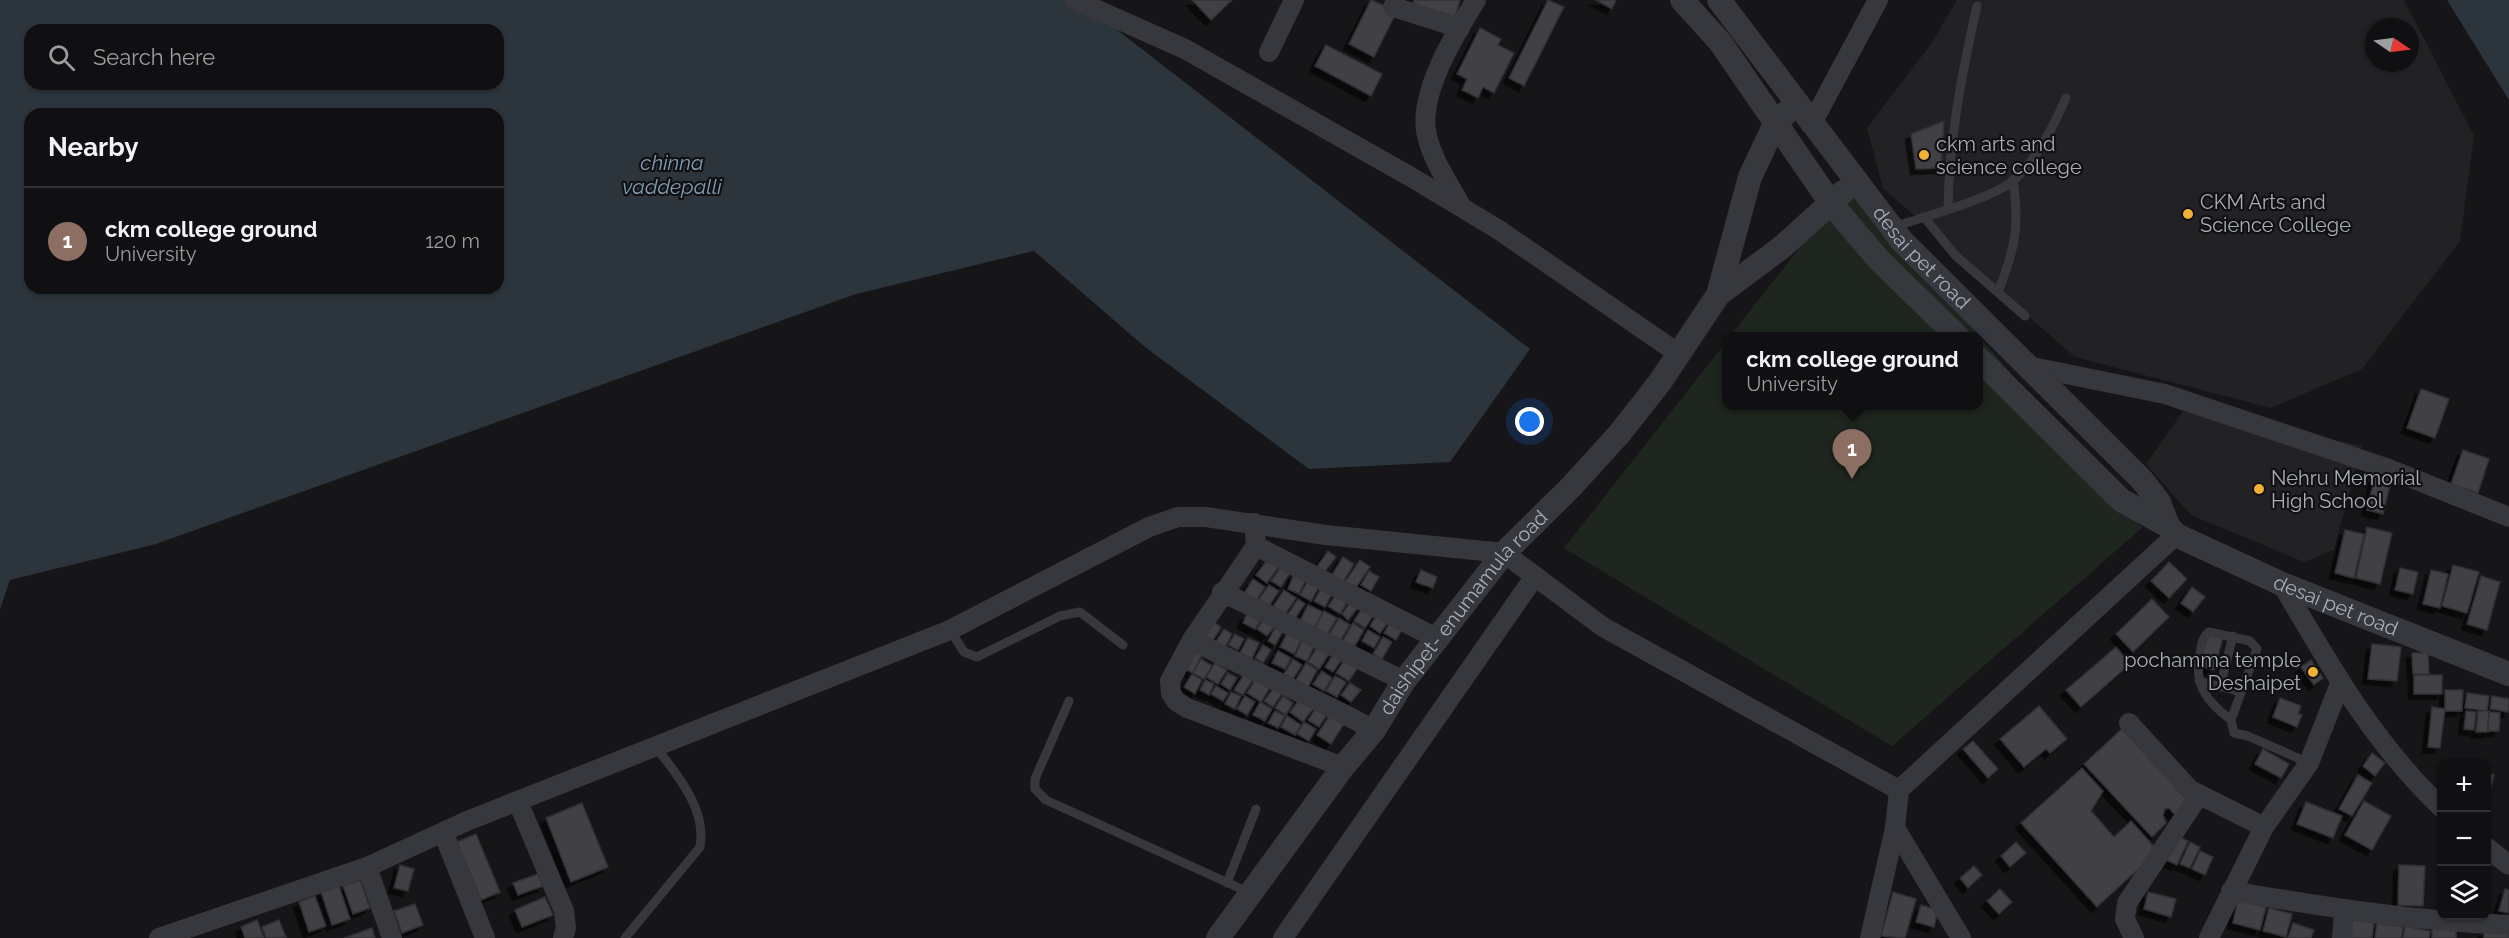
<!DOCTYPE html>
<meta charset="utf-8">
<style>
:root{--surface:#101012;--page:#19191b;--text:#f1f3f6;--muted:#9c9d9f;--line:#303032;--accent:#ea580c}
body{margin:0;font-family:Raleway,sans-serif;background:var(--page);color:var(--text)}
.controls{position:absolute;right:18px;bottom:18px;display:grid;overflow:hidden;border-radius:12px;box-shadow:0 2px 4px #0004}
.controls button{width:54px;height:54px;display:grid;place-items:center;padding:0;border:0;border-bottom:2px solid var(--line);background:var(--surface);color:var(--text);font:30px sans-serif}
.compass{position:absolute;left:2365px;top:18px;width:54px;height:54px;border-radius:50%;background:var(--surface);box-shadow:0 2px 4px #0004;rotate:103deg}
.you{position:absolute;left:1530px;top:422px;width:21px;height:21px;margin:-15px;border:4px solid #fff;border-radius:50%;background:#1a73e8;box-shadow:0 0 0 9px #1a73e833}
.badge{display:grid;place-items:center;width:39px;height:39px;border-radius:50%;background:var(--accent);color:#fff;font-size:20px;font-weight:700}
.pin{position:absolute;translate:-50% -50px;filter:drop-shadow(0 2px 3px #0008)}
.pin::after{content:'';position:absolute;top:32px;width:21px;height:18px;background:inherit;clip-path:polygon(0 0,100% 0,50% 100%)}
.popup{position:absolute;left:1722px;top:332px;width:261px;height:78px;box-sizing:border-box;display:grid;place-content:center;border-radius:12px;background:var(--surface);filter:drop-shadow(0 2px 4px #0005);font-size:20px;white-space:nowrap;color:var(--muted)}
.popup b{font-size:22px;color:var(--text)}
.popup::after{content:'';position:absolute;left:50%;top:100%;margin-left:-12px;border:12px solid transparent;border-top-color:var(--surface)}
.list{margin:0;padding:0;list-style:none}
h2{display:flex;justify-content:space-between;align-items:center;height:78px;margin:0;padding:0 24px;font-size:26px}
h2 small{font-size:20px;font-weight:400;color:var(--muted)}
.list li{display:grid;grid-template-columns:39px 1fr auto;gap:18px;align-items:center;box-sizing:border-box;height:108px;padding:0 24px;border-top:2px solid var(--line)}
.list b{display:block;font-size:22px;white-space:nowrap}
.list p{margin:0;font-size:20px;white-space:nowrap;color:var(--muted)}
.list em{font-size:20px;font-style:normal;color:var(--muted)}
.icon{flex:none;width:33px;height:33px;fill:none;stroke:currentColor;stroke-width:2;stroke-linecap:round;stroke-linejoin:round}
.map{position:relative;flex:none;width:2509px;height:938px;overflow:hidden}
.search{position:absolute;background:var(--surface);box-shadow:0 2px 4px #0004;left:24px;top:24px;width:480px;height:66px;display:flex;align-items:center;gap:15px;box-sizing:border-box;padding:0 21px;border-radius:18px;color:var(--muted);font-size:22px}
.panel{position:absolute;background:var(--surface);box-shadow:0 2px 4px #0004;left:24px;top:108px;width:480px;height:186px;border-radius:18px}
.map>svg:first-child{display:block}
</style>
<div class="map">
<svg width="2509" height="938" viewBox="0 0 2509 938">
<defs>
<filter id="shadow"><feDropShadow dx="-5.5" dy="5.5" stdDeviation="0" flood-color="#0009"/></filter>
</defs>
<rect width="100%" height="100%" fill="#161618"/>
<!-- built -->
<g fill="#222225" fill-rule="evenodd">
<path d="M1957 0H2404L2474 136 2460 241 2362 369 2271 408 2075 357 1883 188 1867 128 1931 44ZM2374 27H2410V63H2374Z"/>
<polygon points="2186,407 2362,446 2334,550 2304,562 2191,515 2146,464"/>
</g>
<!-- green -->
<polygon fill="#1e261f" points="1850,184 2142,528 1892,746 1564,548 1726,342 1726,406 1978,406 1978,336 1730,336"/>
<!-- water -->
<g fill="#2c353c" fill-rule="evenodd">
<path d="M0 0H1066L1090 9 1530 349 1450 462 1309 469 1145 347 1034 251 856 294 156 544 10 580 0 609ZM30 30H498V84H30ZM30 114H498V288H30Z"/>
<polygon points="2447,0 2509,0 2509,100"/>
</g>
<!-- building -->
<g fill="#404145" stroke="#303034" stroke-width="1.5" filter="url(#shadow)">
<polygon points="1192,0 1232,0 1211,20"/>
<polygon points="1371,0 1397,11 1374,57 1349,44"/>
<polygon points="1414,0 1460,0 1455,17 1413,4"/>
<polygon points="1548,0 1564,7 1524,86 1509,78"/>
<polygon points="1596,0 1616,0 1612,9"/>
<polygon points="1480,28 1501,39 1498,45 1514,53 1494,93 1483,87 1478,98 1462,90 1467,79 1457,74"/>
<polygon points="1326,45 1382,74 1371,96 1315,66"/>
<polygon points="1944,121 1941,168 1916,169 1911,134"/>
<polygon points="2421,389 2449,399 2435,438 2407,428"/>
<polygon points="2463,450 2489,459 2478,493 2451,484"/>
<polygon points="2375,476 2391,481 2383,514 2367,510"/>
<polygon points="2367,527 2392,533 2380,584 2356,578"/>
<polygon points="2345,530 2364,534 2354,578 2335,573"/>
<polygon points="1328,551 1336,557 1323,574 1316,568"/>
<polygon points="1343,557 1354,564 1343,582 1332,575"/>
<polygon points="1267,560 1278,568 1267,583 1256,575"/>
<polygon points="1360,560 1370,567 1355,589 1345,582"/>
<polygon points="2169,562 2187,579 2169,598 2151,581"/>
<polygon points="2453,565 2479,572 2467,613 2442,606"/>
<polygon points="1281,567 1290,573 1281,587 1271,581"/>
<polygon points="2400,568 2418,572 2413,594 2395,590"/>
<polygon points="1421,570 1437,577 1433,588 1416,582"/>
<polygon points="2431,570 2448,574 2440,608 2423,604"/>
<polygon points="1369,571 1379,577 1371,591 1361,585"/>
<polygon points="1294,574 1306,579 1299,594 1288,589"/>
<polygon points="2481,576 2500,582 2487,630 2467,624"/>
<polygon points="1253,579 1265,587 1255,602 1243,595"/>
<polygon points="1309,579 1320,585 1311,601 1300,595"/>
<polygon points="1269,585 1279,591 1269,606 1259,599"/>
<polygon points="1322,587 1333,592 1325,607 1314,601"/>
<polygon points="2192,587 2205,597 2193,612 2181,603"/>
<polygon points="1284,590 1296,598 1284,616 1272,608"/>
<polygon points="1339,590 1350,598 1340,614 1328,606"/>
<polygon points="1298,599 1305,604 1295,618 1288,614"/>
<polygon points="2152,599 2169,617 2133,652 2116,634"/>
<polygon points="1352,600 1359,606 1348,620 1342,614"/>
<polygon points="1308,605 1323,612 1314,629 1300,621"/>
<polygon points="1364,605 1375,613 1365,628 1354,621"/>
<polygon points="1324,611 1337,618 1327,635 1315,628"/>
<polygon points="1378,613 1389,621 1380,633 1370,626"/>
<polygon points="1247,614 1260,621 1255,629 1243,623"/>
<polygon points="1207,618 1221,627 1210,646 1196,638"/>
<polygon points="1339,618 1350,625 1340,641 1329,635"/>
<polygon points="1392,619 1404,626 1396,640 1384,633"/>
<polygon points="1263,620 1274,627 1267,636 1257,629"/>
<polygon points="1353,623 1364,630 1353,649 1342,642"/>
<polygon points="1276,626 1283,631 1275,645 1268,641"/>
<polygon points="1224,629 1232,634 1224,649 1215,643"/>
<polygon points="1368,630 1380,637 1374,648 1362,641"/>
<polygon points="1288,631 1302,639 1294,654 1280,647"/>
<polygon points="1235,634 1244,639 1238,650 1228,645"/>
<polygon points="2207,634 2223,638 2214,670 2198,666"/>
<polygon points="1383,637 1392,642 1382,659 1373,654"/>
<polygon points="1248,638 1259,643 1252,659 1240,653"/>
<polygon points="1303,639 1315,645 1307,661 1295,656"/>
<polygon points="1319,644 1331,651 1319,669 1308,662"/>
<polygon points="2372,644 2401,647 2397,681 2368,679"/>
<polygon points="1263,645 1271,650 1263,663 1255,658"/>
<polygon points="2116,647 2130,664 2081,707 2066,690"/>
<polygon points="1189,648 1202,655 1193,673 1179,666"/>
<polygon points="1278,651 1291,658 1285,669 1272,663"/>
<polygon points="1334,653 1342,659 1333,672 1325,667"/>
<polygon points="2412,653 2428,653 2429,674 2413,674"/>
<polygon points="1201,659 1212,666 1204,679 1193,673"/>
<polygon points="1293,659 1302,665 1293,679 1284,674"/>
<polygon points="1345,659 1358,667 1349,681 1336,673"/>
<polygon points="2311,660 2323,678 2314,685 2301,667"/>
<polygon points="1215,663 1227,670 1218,684 1206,677"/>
<polygon points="1306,663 1317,670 1308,687 1296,680"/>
<polygon points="1322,671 1332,678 1324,691 1313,684"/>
<polygon points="1228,673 1237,678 1230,690 1221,684"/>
<polygon points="1245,673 1254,678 1243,695 1234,690"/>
<polygon points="1192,674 1202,680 1195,694 1184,687"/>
<rect x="2414" y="675" width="28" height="19"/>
<polygon points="1335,676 1346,682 1337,697 1326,691"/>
<polygon points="1257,677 1271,686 1261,702 1247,693"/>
<polygon points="1205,680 1214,684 1209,695 1200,690"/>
<polygon points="1350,683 1361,690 1351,702 1341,695"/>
<polygon points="1216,686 1228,693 1223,701 1211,694"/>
<polygon points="1275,686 1283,692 1273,707 1264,701"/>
<polygon points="2445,690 2463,690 2462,711 2445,711"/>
<polygon points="1231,692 1241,696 1235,709 1225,704"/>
<polygon points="2467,693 2489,696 2487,711 2465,708"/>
<polygon points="1245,696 1255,702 1247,715 1237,709"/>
<polygon points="1283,696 1293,703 1286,715 1275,708"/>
<polygon points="1302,696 1315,706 1303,722 1290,712"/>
<polygon points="2492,696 2509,699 2509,712 2490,709"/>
<polygon points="2280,698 2301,706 2298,714 2302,715 2297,727 2273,717"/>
<polygon points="1260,702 1272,709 1265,721 1253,715"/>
<polygon points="1318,705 1328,713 1319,727 1308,720"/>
<polygon points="2039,706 2067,739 2050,753 2046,749 2024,767 2000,739"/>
<polygon points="2432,707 2445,709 2440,748 2428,747"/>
<polygon points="1275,711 1285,716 1278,728 1268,723"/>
<polygon points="2466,711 2476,712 2474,730 2464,729"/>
<polygon points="2478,711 2489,711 2488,732 2476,732"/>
<polygon points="2489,712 2500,713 2499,731 2488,731"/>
<polygon points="1330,715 1344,724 1331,744 1317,735"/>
<polygon points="1287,716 1301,725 1295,735 1281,727"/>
<polygon points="1304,722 1316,729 1309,741 1297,734"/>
<polygon points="2125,726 2192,798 2175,815 2169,808 2165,809 2163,815 2166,823 2152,837 2084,764"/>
<polygon points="1973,741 1998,769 1988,778 1963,749"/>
<polygon points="2263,749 2289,764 2281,778 2255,764"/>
<polygon points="2372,753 2385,763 2375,776 2363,766"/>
<polygon points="2082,768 2103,791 2091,811 2114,837 2131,821 2158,851 2097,907 2021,823"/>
<polygon points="2486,773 2494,775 2489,794 2486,793"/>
<polygon points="2358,775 2372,783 2352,816 2339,809"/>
<polygon points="2364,801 2391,816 2372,850 2345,835"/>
<polygon points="2306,802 2342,816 2333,838 2297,824"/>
<polygon points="582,803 608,867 571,882 546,818"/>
<polygon points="476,834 500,892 481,900 457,842"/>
<polygon points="2174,834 2188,841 2177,865 2162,858"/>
<polygon points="2016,842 2026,853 2010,867 2001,856"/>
<polygon points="2190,842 2200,847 2190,868 2180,864"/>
<polygon points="2200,851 2213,857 2205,875 2192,869"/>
<polygon points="400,865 414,869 408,891 394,888"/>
<polygon points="2399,865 2425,866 2423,906 2398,905"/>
<polygon points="1974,866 1982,875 1968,888 1960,878"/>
<polygon points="538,874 543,886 518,895 513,883"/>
<polygon points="360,880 370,908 353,914 343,886"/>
<polygon points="339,886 350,919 332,925 321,892"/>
<polygon points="2000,889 2012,902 1999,914 1987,901"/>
<polygon points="2505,889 2509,890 2509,913 2499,911"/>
<polygon points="1893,892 1916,899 1905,938 1881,936"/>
<polygon points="2148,892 2176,899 2171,917 2144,909"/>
<polygon points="315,896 326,926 309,932 299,902"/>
<polygon points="545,897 553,915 522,927 515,910"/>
<polygon points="2238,900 2266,907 2260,930 2233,923"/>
<polygon points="415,904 423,925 402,933 394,911"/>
<polygon points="1921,905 1938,910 1934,927 1916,922"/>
<polygon points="2269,908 2292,914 2286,937 2263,931"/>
<polygon points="2347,919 2374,923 2372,938 2344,938"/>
<polygon points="257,920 264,938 245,938 241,927"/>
<polygon points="279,920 286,937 266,938 262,927"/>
<polygon points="2293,923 2314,930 2311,938 2288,938"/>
<polygon points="2377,923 2403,927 2401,938 2375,938"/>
<polygon points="2405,926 2430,931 2429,938 2403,938"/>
<polygon points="372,928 375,938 344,938"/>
<rect x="2432" y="929" width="24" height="9"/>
<polygon points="2484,931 2509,933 2509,938 2484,938"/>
</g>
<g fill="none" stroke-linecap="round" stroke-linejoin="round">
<!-- service -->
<g stroke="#37383d" stroke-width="9">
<path d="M1948 208C1949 139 1962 73 1977 6"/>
<polyline points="1924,217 1955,255 2025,316"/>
<path d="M1893 227C1923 217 1992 199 2014 180 2037 160 2054 125 2066 98"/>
<path d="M1998 292C2015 249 2020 227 2013 180"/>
<polyline points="950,630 964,652 977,657 1060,616 1080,612 1123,645"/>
<polyline points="2199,681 2241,692"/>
<polyline points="2220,687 2233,636"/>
<polyline points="1069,701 1035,779 1035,789 1046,800 1248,892"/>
<path d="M2231 720C2207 702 2193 684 2200 653 2202 644 2202 637 2209 632L2250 641 2257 649 2231 720 2234 733 2248 736 2309 763"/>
<polyline points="1227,883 1256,809"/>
<path d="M625 938 700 847C707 809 677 775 656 747"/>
</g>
<!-- minor -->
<g stroke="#37383d" stroke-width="20">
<polyline points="1075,0 1185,49 1411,177 1499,230 1679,354"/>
<polyline points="1393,7 1460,28"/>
<polyline points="1269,52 1294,0"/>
<polyline points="1811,125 1878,0"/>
<path d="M1461 206C1449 184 1433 161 1427 136 1417 95 1455 34 1476 0"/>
<polyline points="2027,366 2165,394 2389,469 2509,517"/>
<polyline points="1254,523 1256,546 1192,640 1170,681 1171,693 1176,701 1187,708 1343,767"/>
<polyline points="1256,546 1436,638"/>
<path d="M2282 584C2328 663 2374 744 2442 808"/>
<polyline points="1222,592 1404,681"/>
<path d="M1192 640C1252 671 1314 697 1374 730"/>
<polyline points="2129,723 2190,790 2264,827"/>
<polyline points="518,802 564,911 566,928 563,938"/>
<polyline points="1895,828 1961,938"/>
<polyline points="443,832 485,938"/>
<polyline points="2486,847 2509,865"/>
<polyline points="367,867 392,938"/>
<path d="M2231 891C2324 907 2415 921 2509 925"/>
<polyline points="159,938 367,867 467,821 950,630 1149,527 1178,517 1206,517 1326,535 1504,553 1603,627 1899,790"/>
<polyline points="1283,938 1535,576"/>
<polyline points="1870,938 1895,828 1899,790 2176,535"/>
<polyline points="2134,938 2125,919 2127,903 2199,795"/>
<polyline points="2209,938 2264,827 2309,763 2340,684"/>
<polyline points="2342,938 2344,911"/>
</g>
<!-- tertiary -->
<g stroke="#37383d" stroke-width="24">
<polyline points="1682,0 1720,42 1830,202 1878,259 1957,336"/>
<path id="s1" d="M1719 0 1902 241 2142 480 2159 502 2168 526"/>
<polyline points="1718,295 1782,247 1843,192"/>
<path id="s2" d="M1978 358 2121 500 2168 526 2176 535 2282 584 2509 674"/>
<path id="s3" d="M1218 938 1343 767 1374 730 1404 681 1504 553 1571 487 1620 433 1660 382 1718 295 1750 177 1776 122 1796 104"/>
</g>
</g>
<!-- markers -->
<g fill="#f2b134" stroke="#111113" stroke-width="2">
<circle cx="1924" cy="155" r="6"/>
<circle cx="2188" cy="214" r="6"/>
<circle cx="2259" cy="489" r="6"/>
<circle cx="2313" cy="672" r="6"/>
</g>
<g text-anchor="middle" stroke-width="4.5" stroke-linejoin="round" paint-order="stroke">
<!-- poi labels -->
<g font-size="20" fill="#a8adb8" stroke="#111113" text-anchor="start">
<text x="1936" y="151">ckm arts and<tspan x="1936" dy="23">science college</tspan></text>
<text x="2200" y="209">CKM Arts and<tspan x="2200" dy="23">Science College</tspan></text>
<text x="2271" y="485">Nehru Memorial<tspan x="2271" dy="23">High School</tspan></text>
<text x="2301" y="667" text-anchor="end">pochamma temple<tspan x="2301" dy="23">Deshaipet</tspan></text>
</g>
<!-- street labels -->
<g font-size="20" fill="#a8adb8" stroke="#111113">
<text dy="7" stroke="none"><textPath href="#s1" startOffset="328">desai pet road</textPath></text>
<text dy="7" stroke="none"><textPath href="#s2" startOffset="442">desai pet road</textPath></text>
<text dy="7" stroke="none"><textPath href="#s3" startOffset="408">daishipet- enumamula road</textPath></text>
</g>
<!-- water labels -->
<g font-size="21" font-style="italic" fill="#7f9bb3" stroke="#111113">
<text x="672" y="170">chinna<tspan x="672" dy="24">vaddepalli</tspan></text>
</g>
</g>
</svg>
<div class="controls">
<button>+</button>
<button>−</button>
<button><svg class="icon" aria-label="layers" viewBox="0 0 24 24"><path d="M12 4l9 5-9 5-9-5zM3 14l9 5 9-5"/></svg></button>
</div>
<svg class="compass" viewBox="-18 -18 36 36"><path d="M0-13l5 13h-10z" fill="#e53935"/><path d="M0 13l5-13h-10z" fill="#9c9d9f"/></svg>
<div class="you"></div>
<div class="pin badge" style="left:1852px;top:479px;background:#8d6e63">1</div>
<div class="popup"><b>ckm college ground</b>University</div>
<div class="search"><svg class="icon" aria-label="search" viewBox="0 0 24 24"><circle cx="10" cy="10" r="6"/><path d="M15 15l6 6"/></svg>Search here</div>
<section class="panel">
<h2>Nearby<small></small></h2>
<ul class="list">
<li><span class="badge" style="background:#8d6e63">1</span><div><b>ckm college ground</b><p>University</p></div><em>120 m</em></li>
</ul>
</section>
</div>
